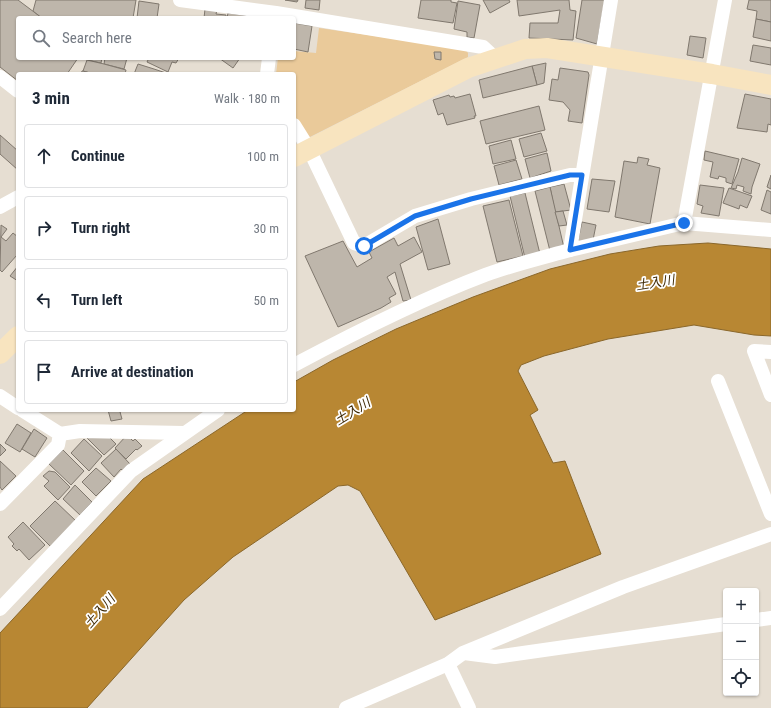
<!DOCTYPE html>
<meta charset="utf-8">
<style>
:root{--surface:#fff;--page:#f2f2f3;--text:#1f2937;--muted:#747a83;--line:#e0e1e3}
body{margin:0;font-family:"Roboto Condensed","Noto Sans JP",sans-serif;background:var(--page);color:var(--text)}
.controls{position:absolute;right:12px;bottom:12px;display:grid;overflow:hidden;border-radius:4px;box-shadow:0 1px 3px #0004}
.controls button{width:36px;height:36px;display:grid;place-items:center;padding:0;border:0;border-bottom:1px solid var(--line);background:var(--surface);color:var(--text);font:20px sans-serif}
.stop{position:absolute;width:12px;height:12px;margin:-9px;border:3px solid #1a73e8;border-radius:50%;background:#fff}
.stop.end{background:#1a73e8;border-color:#fff;box-shadow:0 1px 4px #0008}
.list{margin:0;padding:0;list-style:none}
h2{display:flex;justify-content:space-between;align-items:center;height:52px;margin:0;padding:0 16px;font-size:17px}
h2 small{font-size:13px;font-weight:400;color:var(--muted)}
.list li{display:grid;grid-template-columns:26px 1fr auto;gap:12px;align-items:center;box-sizing:border-box;height:64px;margin:0 8px 8px;padding:0 8px;border:1px solid var(--line);border-radius:4px}
.list b{display:block;font-size:15px;white-space:nowrap}
.list em{font-size:13px;font-style:normal;color:var(--muted)}
.icon{flex:none;width:22px;height:22px;fill:none;stroke:currentColor;stroke-width:2;stroke-linecap:round;stroke-linejoin:round}
.map{position:relative;flex:none;width:771px;height:708px;overflow:hidden}
.search{position:absolute;background:var(--surface);box-shadow:0 1px 3px #0004;left:16px;top:16px;width:280px;height:44px;display:flex;align-items:center;gap:10px;box-sizing:border-box;padding:0 14px;border-radius:4px;color:var(--muted);font-size:15px}
.panel{position:absolute;background:var(--surface);box-shadow:0 1px 3px #0004;left:16px;top:72px;width:280px;height:340px;border-radius:4px}
.map>svg:first-child{display:block}
</style>
<div class="map">
<svg width="771" height="708" viewBox="0 0 771 708">
<rect width="100%" height="100%" fill="#e6ded2"/>
<!-- green -->
<polygon fill="#eaca9a" points="319,28 465,49 468,53 468,57 306,139 294,115 294,74 276,74 278,58 294,58 294,51 316,53"/>
<!-- water -->
<polygon fill="#b88733" stroke="#8a672b" points="708,243 771,249 771,336 754,335 694,325 608,339 544,356 521,365 518,371 538,410 530,415 553,463 565,461 601,554 435,620 360,491 348,485 338,486 233,557 184,600 87,708 0,708 0,633 143,479 248,410 294,410 294,382 333,360 396,329 473,297 550,269 610,254 659,246"/>
<!-- building -->
<g fill="#beb6ab" stroke="#80786e">
<polygon points="0,0 18,0 42,18 18,18 18,58 78,58 67,74 18,74 18,81 0,67"/>
<polygon points="36,0 136,0 133,18 42,18 33,11"/>
<polygon points="285,0 298,0 297,2"/>
<polygon points="306,0 320,0 319,10 305,8"/>
<polygon points="421,0 451,0 451,2 457,3 453,23 418,18"/>
<polygon points="483,0 509,0 510,2 490,13"/>
<polygon points="517,0 569,0 570,10 576,11 573,40 529,38 530,23 558,23 560,10 519,16"/>
<polygon points="582,0 605,0 597,44 576,38"/>
<polygon points="749,0 771,0 771,22 756,19 757,11 747,9"/>
<polygon points="139,1 159,4 157,18 137,18"/>
<polygon points="458,1 480,5 474,38 467,37 467,32 454,29"/>
<polygon points="205,9 217,10 216,14 226,15 226,18 204,18"/>
<polygon points="228,13 266,18 227,18"/>
<polygon points="756,19 771,22 771,41 753,37"/>
<polygon points="294,23 312,26 308,52 294,49"/>
<polygon points="690,36 706,38 703,58 687,55"/>
<polygon points="753,45 771,48 771,65 750,61"/>
<polygon points="434,52 441,52 441,60 435,59"/>
<polygon points="87,58 102,58 101,63 87,60"/>
<polygon points="105,58 127,58 124,69 104,64"/>
<polygon points="149,58 179,58 176,63 172,62 168,72 147,62"/>
<polygon points="219,58 240,58 233,68"/>
<polygon points="87,60 104,64 126,70 125,74 94,74 83,71"/>
<polygon points="546,63 544,83 537,85 532,66"/>
<polygon points="138,64 154,69 169,74 134,74"/>
<polygon points="532,66 537,85 483,98 479,80"/>
<polygon points="560,68 588,72 589,75 582,123 568,121 570,110 563,102 549,100 552,79 558,80"/>
<polygon points="82,71 83,71 93,74 81,74"/>
<polygon points="470,94 476,116 474,116 475,118 447,125 443,113 438,115 433,100 449,95 450,97 454,96 455,98"/>
<polygon points="745,94 771,99 771,125 768,124 767,132 737,128"/>
<polygon points="539,106 545,130 486,144 480,121"/>
<polygon points="541,133 547,151 524,157 519,139"/>
<polygon points="0,135 18,151 18,170 0,154"/>
<polygon points="511,140 516,159 493,164 489,146"/>
<polygon points="705,151 739,159 732,184 726,182 726,178 719,176 718,179 710,177 713,162 704,160"/>
<polygon points="547,153 551,171 530,178 525,159"/>
<polygon points="638,157 649,159 647,165 660,168 650,224 615,217 624,161 637,163"/>
<polygon points="742,158 760,164 752,187 751,194 743,191 744,187 737,185 736,189 731,188 738,172"/>
<polygon points="516,160 522,179 499,185 494,166"/>
<polygon points="771,175 771,189 767,187"/>
<polygon points="592,179 615,181 609,212 587,209"/>
<polygon points="564,184 571,210 555,212 550,187"/>
<polygon points="700,185 724,188 719,216 701,213 703,206 697,204"/>
<polygon points="550,187 564,248 550,251 535,191"/>
<polygon points="729,188 752,196 747,208 740,205 739,209 723,203"/>
<polygon points="767,190 771,192 771,214 761,210"/>
<polygon points="525,193 540,254 525,258 510,196"/>
<polygon points="509,200 523,256 497,262 483,206"/>
<polygon points="563,211 567,225 559,226 555,212"/>
<polygon points="438,219 450,264 428,270 416,227"/>
<polygon points="582,222 596,225 593,240 577,245"/>
<polygon points="1,225 7,229 1,237 6,241 13,233 18,237 18,256 17,255 2,272 0,270"/>
<polygon points="414,237 422,252 400,264 411,300 403,301 395,272 387,277 396,294 389,298 391,302 381,308 338,327 305,256 343,241 357,267 372,258 369,252 394,238 398,246"/>
<polygon points="18,266 18,281 10,276"/>
<polygon points="108,410 126,410 120,412 122,419 111,421"/>
<polygon points="17,424 31,433 20,452 5,443"/>
<polygon points="34,429 47,438 35,457 22,449"/>
<polygon points="103,431 116,444 104,455 84,435"/>
<polygon points="127,435 133,441 135,439 142,446 137,450 136,449 126,459 115,448"/>
<polygon points="84,439 102,456 89,471 71,453"/>
<polygon points="0,444 6,450 0,456"/>
<polygon points="116,449 130,464 123,471 121,469 114,477 101,463"/>
<polygon points="63,450 84,471 71,485 49,464"/>
<polygon points="0,461 16,476 2,490 0,487"/>
<polygon points="96,468 111,481 96,496 82,482"/>
<polygon points="49,471 55,472 70,487 58,500 44,486 49,481 43,476"/>
<polygon points="75,485 92,502 80,515 63,499"/>
<polygon points="55,501 76,521 51,547 30,526"/>
<polygon points="23,522 45,545 29,560 19,549 17,551 12,546 14,544 8,537"/>
</g>
<g fill="none" stroke-linecap="round" stroke-linejoin="round">
<!-- street -->
<g stroke="#fff" stroke-width="14">
<polyline points="180,0 276,13 483,47 496,59"/>
<polyline points="611,0 570,250 684,223 771,230"/>
<polyline points="267,74 269,58"/>
<polyline points="0,77 18,91"/>
<polyline points="294,125 309,149 354,243 364,246 415,216 471,199 570,175 582,175"/>
<polyline points="0,207 18,197"/>
<polyline points="684,223 725,0"/>
<polyline points="771,352 754,351 771,395"/>
<path d="M294 365C356 332 419 300 485 275 512 265 541 258 570 250"/>
<polyline points="718,381 771,514"/>
<polyline points="0,396 18,408"/>
<polyline points="60,434 80,431 184,433"/>
<polyline points="0,504 58,445 60,434 22,410"/>
<polyline points="0,609 131,471 218,410"/>
<polyline points="756,620 771,618"/>
<polyline points="464,653 495,657 726,624"/>
<polyline points="448,664 469,708"/>
<polyline points="346,708 448,664 463,653 623,587 771,534"/>
</g>
<!-- secondary -->
<g stroke="#f8e4bf" stroke-width="20">
<polyline points="294,157 468,68 525,49 547,48 712,74 771,85"/>
<polyline points="0,354 18,336"/>
</g>
</g>
<g fill="none" stroke-linecap="round" stroke-linejoin="round">
<!-- route -->
<polyline stroke="#1a73e8" stroke-width="5" points="364,246 415,216 471,199 570,175 582,175 570,250 684,223"/>
</g>
<g text-anchor="middle" stroke-width="3.5" stroke-linejoin="round" paint-order="stroke">
<!-- water labels -->
<g font-size="13" font-style="italic" fill="#402b07" stroke="#fff">
<text transform="translate(655 282) rotate(-9)" y="5">土入川</text>
<text transform="translate(352 411) rotate(-32)" y="5">土入川</text>
<text transform="translate(99 611) rotate(-49)" y="5">土入川</text>
</g>
</g>
</svg>
<div class="controls">
<button>+</button>
<button>−</button>
<button><svg class="icon" aria-label="locate" viewBox="0 0 24 24"><circle cx="12" cy="12" r="6"/><path d="M12 2v4M12 18v4M2 12h4M18 12h4"/></svg></button>
</div>
<div class="stop" style="left:364px;top:246px"></div>
<div class="stop end" style="left:684px;top:223px"></div>
<div class="search"><svg class="icon" aria-label="search" viewBox="0 0 24 24"><circle cx="10" cy="10" r="6"/><path d="M15 15l6 6"/></svg>Search here</div>
<section class="panel">
<h2>3 min<small>Walk · 180 m</small></h2>
<ul class="list">
<li><svg class="icon" aria-label="ahead" viewBox="0 0 24 24"><path d="M12 20V5M6 11l6-6 6 6"/></svg><div><b>Continue</b></div><em>100 m</em></li>
<li><svg class="icon" aria-label="right" viewBox="0 0 24 24"><path d="M7 20v-9h11M14 6l5 5-5 5"/></svg><div><b>Turn right</b></div><em>30 m</em></li>
<li><svg class="icon" aria-label="left" viewBox="0 0 24 24"><path d="M17 20v-9H6M10 6l-5 5 5 5"/></svg><div><b>Turn left</b></div><em>50 m</em></li>
<li><svg class="icon" aria-label="arrive" viewBox="0 0 24 24"><path d="M6 21V4h12l-3 4 3 4H6"/></svg><div><b>Arrive at destination</b></div></li>
</ul>
</section>
</div>
